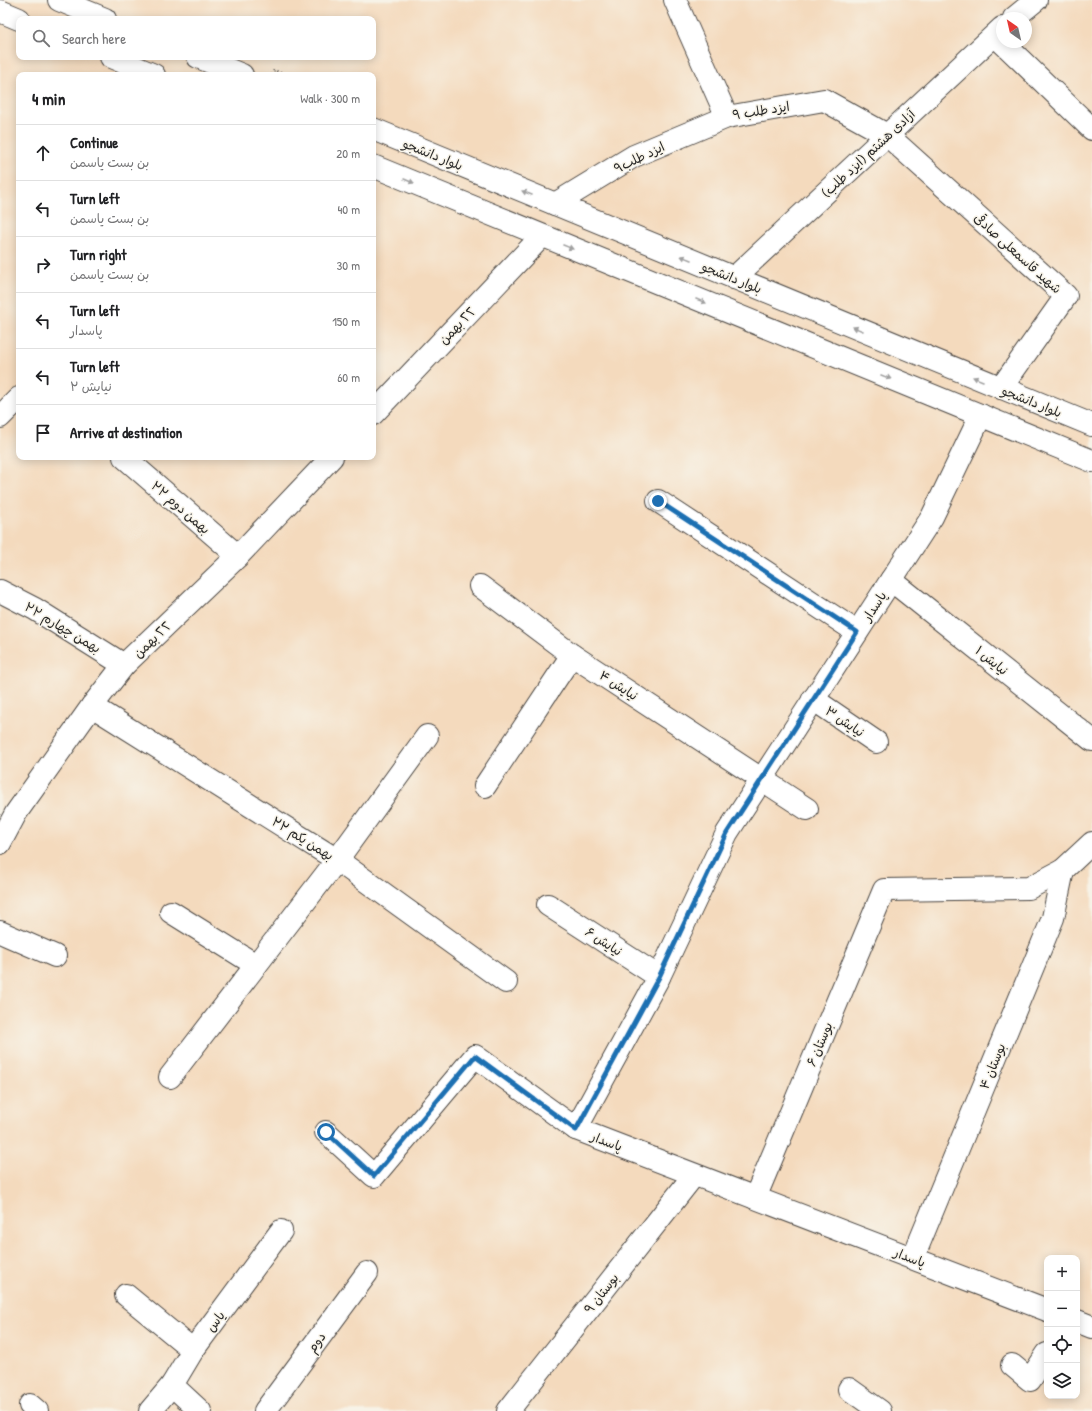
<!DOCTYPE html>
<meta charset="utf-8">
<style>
:root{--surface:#fff;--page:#f6f6f6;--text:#202124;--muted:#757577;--line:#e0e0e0}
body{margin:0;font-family:"Patrick Hand","Playpen Sans Arabic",sans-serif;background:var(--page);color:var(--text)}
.controls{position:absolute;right:12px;bottom:12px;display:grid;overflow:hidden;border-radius:8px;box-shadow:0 2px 10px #0003}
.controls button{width:36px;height:36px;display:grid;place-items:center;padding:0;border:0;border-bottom:1px solid var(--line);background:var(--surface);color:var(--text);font:20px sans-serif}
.compass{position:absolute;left:996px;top:12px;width:36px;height:36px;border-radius:50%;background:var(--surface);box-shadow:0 2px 10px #0003;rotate:326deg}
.stop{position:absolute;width:12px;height:12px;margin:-9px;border:3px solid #1f6fb2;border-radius:50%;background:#fff}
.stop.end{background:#1f6fb2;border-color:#fff;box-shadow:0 1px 4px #0008}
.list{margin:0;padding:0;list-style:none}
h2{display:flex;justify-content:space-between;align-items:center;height:52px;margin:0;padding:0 16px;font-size:17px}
h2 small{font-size:13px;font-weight:400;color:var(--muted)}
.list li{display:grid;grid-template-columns:26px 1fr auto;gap:12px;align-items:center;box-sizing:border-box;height:56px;padding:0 16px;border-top:1px solid var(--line)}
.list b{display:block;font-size:15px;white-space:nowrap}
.list p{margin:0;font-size:13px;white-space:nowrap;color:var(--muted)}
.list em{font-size:13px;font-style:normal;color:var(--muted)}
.icon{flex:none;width:22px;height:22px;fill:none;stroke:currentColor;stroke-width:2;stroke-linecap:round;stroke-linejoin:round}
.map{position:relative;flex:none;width:1092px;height:1411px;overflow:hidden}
.search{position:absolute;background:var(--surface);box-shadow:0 2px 10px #0003;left:16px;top:16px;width:360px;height:44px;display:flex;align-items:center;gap:10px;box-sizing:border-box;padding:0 14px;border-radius:8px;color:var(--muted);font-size:15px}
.panel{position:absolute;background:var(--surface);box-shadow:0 2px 10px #0003;left:16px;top:72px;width:360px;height:388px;border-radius:8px}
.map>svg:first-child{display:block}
</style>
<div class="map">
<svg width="1092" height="1411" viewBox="0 0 1092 1411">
<rect width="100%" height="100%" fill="#f7f3e8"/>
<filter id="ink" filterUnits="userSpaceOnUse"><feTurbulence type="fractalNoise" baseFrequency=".025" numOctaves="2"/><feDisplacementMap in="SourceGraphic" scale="8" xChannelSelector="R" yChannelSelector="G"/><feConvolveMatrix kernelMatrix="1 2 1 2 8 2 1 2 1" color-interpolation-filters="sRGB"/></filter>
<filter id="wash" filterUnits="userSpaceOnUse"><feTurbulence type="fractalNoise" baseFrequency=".012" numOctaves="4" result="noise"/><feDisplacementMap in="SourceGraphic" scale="16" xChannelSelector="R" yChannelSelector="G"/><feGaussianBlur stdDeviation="0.9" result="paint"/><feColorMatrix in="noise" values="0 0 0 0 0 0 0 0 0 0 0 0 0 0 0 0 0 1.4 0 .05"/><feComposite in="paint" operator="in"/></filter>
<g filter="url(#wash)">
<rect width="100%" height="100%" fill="#f4dabd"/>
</g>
<g filter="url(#ink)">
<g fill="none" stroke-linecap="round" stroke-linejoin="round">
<defs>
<g id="street">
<polyline points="675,0 727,117 824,100 887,135 1066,296 1001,388"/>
<polyline points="1014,18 1036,0"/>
<polyline points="1002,42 1092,129"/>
<polyline points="555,204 634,156 727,117"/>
<polyline points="734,278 1002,28"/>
<polyline points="373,414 542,236"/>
<polyline points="0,417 19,398"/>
<polyline points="124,457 238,556"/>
<polyline points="658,501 857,632"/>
<polyline points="891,580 1092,740"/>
<polyline points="480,586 572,655 807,809"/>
<polyline points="0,591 35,609 124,665"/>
<polyline points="813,699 876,742"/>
<polyline points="92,706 337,860 506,982"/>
<polyline points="485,786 572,655"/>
<polyline points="0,843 16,813 92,706 124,665 238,556 332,457"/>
<polyline points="548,905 659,977"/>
<polyline points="171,912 256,965"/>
<polyline points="0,932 55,956"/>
<polyline points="170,1077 337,860 427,736"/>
<polyline points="576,1129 659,977 727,833 932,517 981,415"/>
<polyline points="326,1132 374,1176 475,1056 576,1129 1047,1310"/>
<polyline points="755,1198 884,890 1029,888 1063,870 1092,843"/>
<polyline points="913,1258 1053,918 1063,870"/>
<polyline points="126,1295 193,1350"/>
<polyline points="1077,1321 1092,1327"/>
<polyline points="1012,1365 1030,1380 1047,1354"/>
<polyline points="172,1385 200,1411"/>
<polyline points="849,1389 880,1411"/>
<polyline points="30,1405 37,1411"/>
<polyline points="150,1411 172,1385 193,1350 281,1231"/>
<polyline points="265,1411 367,1273"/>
<polyline points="508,1411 694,1175"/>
</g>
<g id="primary">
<polyline points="59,0 105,19"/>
<polyline points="0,11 19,19"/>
<polyline points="111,57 154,75"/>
<polyline points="198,57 242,75"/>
<polyline points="373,129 1092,425"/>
<polyline points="373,166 1092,461"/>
</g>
</defs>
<!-- street casing -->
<use href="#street" stroke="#494541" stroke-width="24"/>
<!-- primary casing -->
<use href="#primary" stroke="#494541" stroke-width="24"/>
<!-- path -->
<polyline stroke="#494541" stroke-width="2.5" stroke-dasharray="1 3" stroke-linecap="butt" points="272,75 274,70 285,75"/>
<!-- street -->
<use href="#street" stroke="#fff" stroke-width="22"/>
<!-- primary -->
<use href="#primary" stroke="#fff" stroke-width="22"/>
</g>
<!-- one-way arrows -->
<defs><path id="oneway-solid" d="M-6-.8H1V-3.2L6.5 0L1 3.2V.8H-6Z"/></defs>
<g fill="#a0a0a0">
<use href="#oneway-solid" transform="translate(409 181) rotate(23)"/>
<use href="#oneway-solid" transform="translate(527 193) rotate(-158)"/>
<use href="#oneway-solid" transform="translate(568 247) rotate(22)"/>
<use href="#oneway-solid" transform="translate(686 258) rotate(-158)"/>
<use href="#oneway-solid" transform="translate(701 301) rotate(22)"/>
<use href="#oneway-solid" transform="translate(858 329) rotate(-158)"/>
<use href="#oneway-solid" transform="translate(886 377) rotate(22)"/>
<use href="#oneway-solid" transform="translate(978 379) rotate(-158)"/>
</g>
</g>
<g fill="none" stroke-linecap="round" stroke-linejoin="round" filter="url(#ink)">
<!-- route -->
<polyline stroke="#1f6fb2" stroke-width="5" points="326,1132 374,1176 475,1056 576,1130 659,977 727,833 857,632 658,501"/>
</g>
<g text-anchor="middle" stroke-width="3" stroke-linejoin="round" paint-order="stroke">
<!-- street labels -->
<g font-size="13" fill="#2b2b2b" stroke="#f7f3e8">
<text transform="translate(761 110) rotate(-9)" y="5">ایزد طلب ۹</text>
<text transform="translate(868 153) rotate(-43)" y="5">آزادی هشتم (ایزد طلب)</text>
<text transform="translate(433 154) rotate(22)" y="5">بلوار دانشجو</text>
<text transform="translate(639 157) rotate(-26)" y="5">ایزد طلب۹</text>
<text transform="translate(1018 253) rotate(42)" y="5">شهید قاسمعلی صادقی</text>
<text transform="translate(732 277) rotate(22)" y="5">بلوار دانشجو</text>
<text transform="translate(457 325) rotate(-46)" y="5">٢٢ بهمن</text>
<text transform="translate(1032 401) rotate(22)" y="5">بلوار دانشجو</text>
<text transform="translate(181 507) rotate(41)" y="5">۲۲ بهمن دوم</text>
<text transform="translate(874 606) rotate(-57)" y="5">پاسدار</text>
<text transform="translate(63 627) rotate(31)" y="5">۲۲ بهمن چهارم</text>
<text transform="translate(152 639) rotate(-44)" y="5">٢٢ بهمن</text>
<text transform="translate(992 660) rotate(39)" y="5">نیایش ۱</text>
<text transform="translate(619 685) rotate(33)" y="5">نیایش ۴</text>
<text transform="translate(845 721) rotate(34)" y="5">نیایش ۳</text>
<text transform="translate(303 838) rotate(32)" y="5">۲۲ بهمن یکم</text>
<text transform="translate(604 941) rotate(33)" y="5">نیایش ۶</text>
<text transform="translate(819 1044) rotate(-67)" y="5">بوستان ۶</text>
<text transform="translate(992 1066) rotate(-68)" y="5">بوستان ۴</text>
<text transform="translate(607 1141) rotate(21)" y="5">پاسدار</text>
<text transform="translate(910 1257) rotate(21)" y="5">پاسدار</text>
<text transform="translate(601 1293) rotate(-52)" y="5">بوستان ۹</text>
<text transform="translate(215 1321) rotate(-53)" y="5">یاس</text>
<text transform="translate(316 1342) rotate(-53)" y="5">دوم</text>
</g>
</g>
</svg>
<div class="controls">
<button>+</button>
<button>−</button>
<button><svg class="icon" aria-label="locate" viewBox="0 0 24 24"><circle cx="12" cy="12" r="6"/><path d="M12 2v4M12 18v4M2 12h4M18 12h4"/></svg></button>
<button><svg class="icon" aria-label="layers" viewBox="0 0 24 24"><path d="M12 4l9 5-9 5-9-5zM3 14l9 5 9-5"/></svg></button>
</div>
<svg class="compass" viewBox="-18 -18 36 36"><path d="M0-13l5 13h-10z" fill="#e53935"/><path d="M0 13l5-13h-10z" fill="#757577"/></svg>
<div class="stop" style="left:326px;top:1132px"></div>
<div class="stop end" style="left:658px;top:501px"></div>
<div class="search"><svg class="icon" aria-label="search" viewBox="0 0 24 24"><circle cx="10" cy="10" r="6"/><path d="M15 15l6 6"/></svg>Search here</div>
<section class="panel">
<h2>4 min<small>Walk · 300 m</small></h2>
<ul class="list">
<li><svg class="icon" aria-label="ahead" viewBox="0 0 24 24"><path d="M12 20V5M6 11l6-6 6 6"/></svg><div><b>Continue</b><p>بن بست یاسمن</p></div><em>20 m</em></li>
<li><svg class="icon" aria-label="left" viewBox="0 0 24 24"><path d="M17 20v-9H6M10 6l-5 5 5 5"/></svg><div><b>Turn left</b><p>بن بست یاسمن</p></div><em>40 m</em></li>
<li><svg class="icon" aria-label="right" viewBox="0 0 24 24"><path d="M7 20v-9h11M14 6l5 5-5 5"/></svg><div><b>Turn right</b><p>بن بست یاسمن</p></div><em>30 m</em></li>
<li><svg class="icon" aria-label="left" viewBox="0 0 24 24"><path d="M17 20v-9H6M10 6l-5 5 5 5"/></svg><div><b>Turn left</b><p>پاسدار</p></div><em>150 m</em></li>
<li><svg class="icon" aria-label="left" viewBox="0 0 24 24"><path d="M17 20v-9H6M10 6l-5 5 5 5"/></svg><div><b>Turn left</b><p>نیایش ۲</p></div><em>60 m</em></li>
<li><svg class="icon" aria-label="arrive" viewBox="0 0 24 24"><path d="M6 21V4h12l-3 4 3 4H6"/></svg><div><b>Arrive at destination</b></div></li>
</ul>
</section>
</div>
